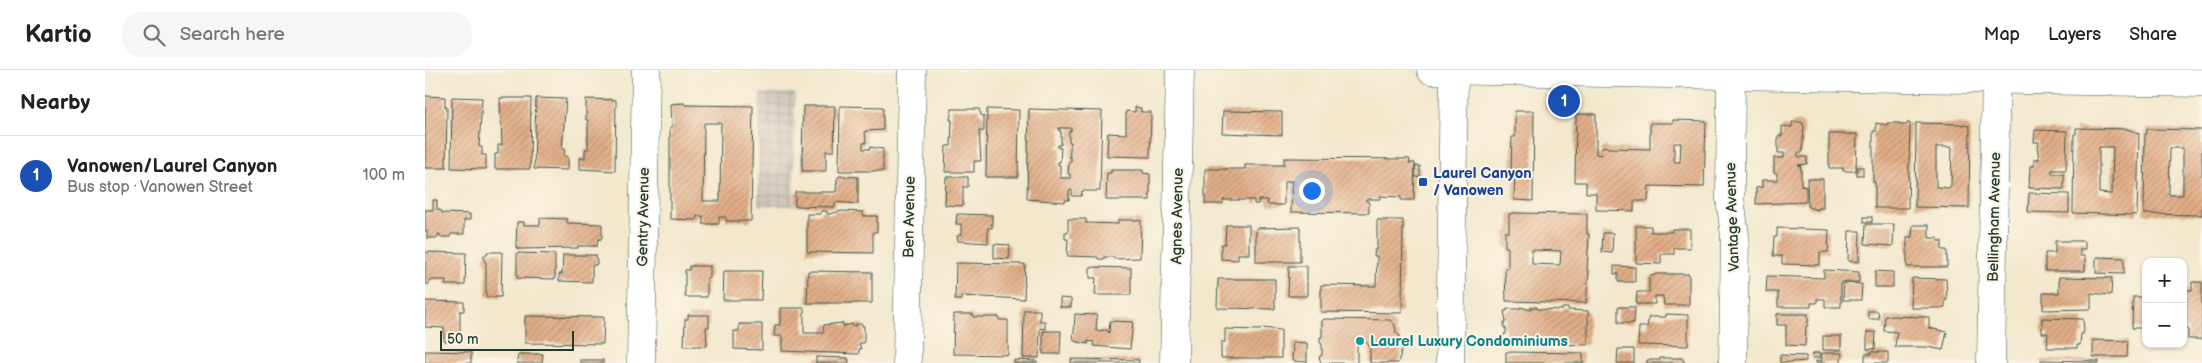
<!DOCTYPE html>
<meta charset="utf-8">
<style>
:root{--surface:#fff;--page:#f6f6f6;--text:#222;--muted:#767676;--line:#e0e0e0;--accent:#b45309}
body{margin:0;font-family:"Balsamiq Sans",sans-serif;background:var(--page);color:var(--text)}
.controls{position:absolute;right:15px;bottom:15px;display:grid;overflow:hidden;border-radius:10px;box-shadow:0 1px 4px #0004}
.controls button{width:45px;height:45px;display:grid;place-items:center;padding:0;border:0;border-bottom:1px solid var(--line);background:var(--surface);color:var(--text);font:25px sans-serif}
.scale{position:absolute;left:15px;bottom:12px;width:134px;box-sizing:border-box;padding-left:5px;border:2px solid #1f3d34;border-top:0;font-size:14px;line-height:18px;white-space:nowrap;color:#1f3d34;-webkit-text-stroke:4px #fcf5e5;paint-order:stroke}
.you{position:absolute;left:886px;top:120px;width:18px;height:18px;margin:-12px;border:4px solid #fff;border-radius:50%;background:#1a73e8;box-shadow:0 0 0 8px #1a73e833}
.badge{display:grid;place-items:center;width:32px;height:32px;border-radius:50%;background:var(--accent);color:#fff;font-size:16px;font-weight:700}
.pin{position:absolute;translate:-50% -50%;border:2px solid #fff;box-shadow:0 1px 5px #0006}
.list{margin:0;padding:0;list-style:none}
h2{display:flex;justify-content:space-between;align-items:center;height:65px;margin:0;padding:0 20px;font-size:21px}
h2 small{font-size:16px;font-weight:400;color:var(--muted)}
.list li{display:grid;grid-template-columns:32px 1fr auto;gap:15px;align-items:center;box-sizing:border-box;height:80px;padding:0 20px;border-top:1px solid var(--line)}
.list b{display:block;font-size:19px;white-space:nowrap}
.list p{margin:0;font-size:16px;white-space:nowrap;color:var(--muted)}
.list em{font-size:16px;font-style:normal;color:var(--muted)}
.icon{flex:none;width:28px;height:28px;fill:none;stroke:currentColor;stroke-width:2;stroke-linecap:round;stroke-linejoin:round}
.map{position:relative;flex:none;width:1777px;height:293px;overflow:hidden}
header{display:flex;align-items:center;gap:30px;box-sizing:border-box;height:70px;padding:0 25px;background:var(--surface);border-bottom:1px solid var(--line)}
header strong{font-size:24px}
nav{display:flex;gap:28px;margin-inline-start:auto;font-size:18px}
.search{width:350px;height:45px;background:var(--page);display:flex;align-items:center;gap:12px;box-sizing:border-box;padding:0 18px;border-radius:20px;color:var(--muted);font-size:19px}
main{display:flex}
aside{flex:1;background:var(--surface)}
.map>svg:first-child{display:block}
</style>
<header>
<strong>Kartio</strong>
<div class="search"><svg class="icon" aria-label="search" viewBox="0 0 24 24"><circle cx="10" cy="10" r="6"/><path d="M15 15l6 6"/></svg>Search here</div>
<nav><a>Map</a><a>Layers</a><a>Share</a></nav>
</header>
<main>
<aside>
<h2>Nearby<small></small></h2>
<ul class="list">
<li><span class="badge" style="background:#1a4fb4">1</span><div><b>Vanowen/Laurel Canyon</b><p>Bus stop · Vanowen Street</p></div><em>100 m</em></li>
</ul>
</aside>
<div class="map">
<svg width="1777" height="293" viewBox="0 0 1777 293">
<defs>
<pattern id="industrial-grid" width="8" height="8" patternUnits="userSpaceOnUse" patternTransform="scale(1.25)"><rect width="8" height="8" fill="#cac3b8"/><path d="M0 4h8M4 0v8" fill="none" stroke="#ada89f"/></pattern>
<pattern id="building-hatch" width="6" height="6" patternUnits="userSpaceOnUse" patternTransform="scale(1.25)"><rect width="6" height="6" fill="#e3ae88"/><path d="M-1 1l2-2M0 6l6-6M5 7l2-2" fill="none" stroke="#b78f70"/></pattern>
</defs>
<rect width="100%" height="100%" fill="#fcf5e5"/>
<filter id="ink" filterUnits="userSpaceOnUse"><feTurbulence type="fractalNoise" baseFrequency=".02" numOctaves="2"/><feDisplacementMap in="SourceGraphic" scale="10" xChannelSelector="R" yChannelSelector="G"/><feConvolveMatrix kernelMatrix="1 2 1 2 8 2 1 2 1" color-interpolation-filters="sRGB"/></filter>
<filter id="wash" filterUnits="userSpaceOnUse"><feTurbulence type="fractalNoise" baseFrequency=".0096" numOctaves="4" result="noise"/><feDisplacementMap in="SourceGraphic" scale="20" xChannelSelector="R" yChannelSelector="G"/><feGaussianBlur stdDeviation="1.12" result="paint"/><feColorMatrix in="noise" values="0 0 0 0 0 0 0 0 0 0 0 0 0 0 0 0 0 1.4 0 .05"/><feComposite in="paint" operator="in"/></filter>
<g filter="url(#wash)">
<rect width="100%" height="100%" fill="#f3e8cd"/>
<!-- industrial -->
<polygon fill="url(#industrial-grid)" points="335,23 370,23 369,136 333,135"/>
<g id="blocks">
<!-- building -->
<g fill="url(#building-hatch)" fill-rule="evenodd">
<polygon points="0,26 20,27 20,37 22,37 21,98 0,98"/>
<polygon points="27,27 57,28 54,77 57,77 57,85 61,85 61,99 26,98"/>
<polygon points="75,28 106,28 105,99 70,99 70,84 73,84 73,75 77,75"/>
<polygon points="111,28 141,29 137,79 140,79 139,86 143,87 143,100 109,99"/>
<polygon points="161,29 191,30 190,101 155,99 155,88 160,88 160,79 163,79 163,50 161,50"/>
<path d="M259 33 260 35 328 36 326 151H301V147H294V154H278V146H272L271 150 245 149V57H247L246 34ZM279 53H296L295 131H278Z"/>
<polygon points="1124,34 1136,34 1135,39 1124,39"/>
<polygon points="378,36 410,36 409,81 401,81 401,101 377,101"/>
<polygon points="415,36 458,37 458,60 440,61 441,73 438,73 438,79 445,79 445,77 458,79 458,101 414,101"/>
<polygon points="710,37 716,38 716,42 726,42 725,87 682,86 683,63 701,64 701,41 710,42"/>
<polygon points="527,39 554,39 556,45 559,46 559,61 554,61 556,91 549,91 549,102 520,102 521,76 526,76 527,50 525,50"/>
<polygon points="562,39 594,40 593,107 561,107"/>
<path d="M604 39 677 41 675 121H657L656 126H647V120H644V130H640V132L602 129ZM634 58H646V61H644V72H646L644 87H646V91H644L643 104H645V108H635V95H633V92H635L636 78H633V75H636V61H634Z"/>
<polygon points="798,41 857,42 857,65 797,63"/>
<polygon points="1090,41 1109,41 1108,131 1089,130 1090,101 1086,101 1087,67 1090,67"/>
<path d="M1151 44H1171V84L1177 85 1175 80 1180 76 1183 78 1225 79V53H1248V50L1281 51 1279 117 1224 116 1223 131H1209V141L1171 140V123H1161V112H1150ZM1249 73H1256L1255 92H1249Z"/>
<polygon points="1367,52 1377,52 1379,57 1377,83 1373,83 1373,87 1382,87 1382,94 1373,95 1375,95 1376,100 1376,116 1381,117 1381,132 1331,134 1331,118 1337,117 1337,110 1352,110 1352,103 1349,103 1349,88 1359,88 1359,83 1353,83 1353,66 1357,66 1357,56 1367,57"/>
<polygon points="1451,53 1462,55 1462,53 1475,53 1475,55 1482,55 1482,53 1485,53 1483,138 1450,138 1450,112 1448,112 1448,61 1451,61"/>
<path d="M1491 53 1534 54 1544 56 1545 58 1544 138 1490 137ZM1511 77H1527L1526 115 1524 118 1511 117Z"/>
<path d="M1651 58 1702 59 1714 63 1712 145 1648 143 1649 64H1651ZM1674 77H1688L1687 124 1674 123Z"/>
<path d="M1722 59 1777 60V145L1719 144 1720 64H1722ZM1745 78H1758V125H1744Z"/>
<polygon points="1610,60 1642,61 1641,100 1627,100 1627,104 1639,104 1639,119 1604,118 1605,96 1609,96 1609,89 1614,89 1612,76 1614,76 1614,72 1609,72"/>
<polygon points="1404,64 1432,64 1431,101 1418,101 1418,98 1404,98"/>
<polygon points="859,88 985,89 984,93 990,93 989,130 976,130 976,127 955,126 955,129 941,129 941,131 944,132 944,143 866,142 867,111 859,112 859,135 843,135 842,130 833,130 833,134 829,134 829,130 798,130 798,134 780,134 780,99 820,99 820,95 859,95"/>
<rect x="990" y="96" width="5" height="11"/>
<rect x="1432" y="97" width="6" height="8"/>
<polygon points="686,100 718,100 718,103 725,104 725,130 681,130 682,103 686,103"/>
<polygon points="414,106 433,107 433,134 410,132 410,137 370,136 370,122 411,122 412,109"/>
<polygon points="521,107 543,107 543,117 538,117 538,136 520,135"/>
<polygon points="1382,109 1398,109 1398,138 1393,138 1393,140 1383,137"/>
<polygon points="1604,123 1644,124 1644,143 1603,142"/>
<polygon points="8,130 12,130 12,139 17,141 17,143 45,144 45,150 39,150 39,164 26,164 25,167 15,167 15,164 13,164 13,168 2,168 2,161 0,161 0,140 8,140"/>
<polygon points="396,141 402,141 402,144 404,144 417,141 438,142 438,146 452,146 452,162 448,162 448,183 382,182 382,144 396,144"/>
<path d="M1087 143 1162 144V164H1164L1162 201H1164L1161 233 1081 231 1080 198H1083V177H1080V162H1084V144ZM1107 180 1136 181 1135 195 1107 194Z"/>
<polygon points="532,144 567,145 567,158 563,158 563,173 533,171 532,166 536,164 536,154 531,154"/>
<rect x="1439" y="147" width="8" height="5"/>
<polygon points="115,148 142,149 142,153 177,154 177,169 173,169 172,176 153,176 153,178 93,179 91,177 92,152 99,152 99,155 115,155"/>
<polygon points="643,149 661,149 661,153 693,154 693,150 716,150 715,188 689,189 689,187 679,187 679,189 673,189 673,187 642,186 643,169 640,169 640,162 643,162"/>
<polygon points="952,150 978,150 977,243 896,242 896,215 951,216 952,186 949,186 950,179 952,179"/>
<polygon points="1441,154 1469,154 1468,176 1440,174"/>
<polygon points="801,155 824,155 824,184 813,184 813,190 796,189 796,174 800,174"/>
<polygon points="1488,155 1504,155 1504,168 1513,168 1513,171 1517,171 1517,180 1522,180 1522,197 1482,197 1482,167 1487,167"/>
<polygon points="1211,156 1226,156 1226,162 1247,162 1247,159 1265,159 1265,178 1249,178 1249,184 1236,184 1236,194 1211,193"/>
<polygon points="875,157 875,192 831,192 831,158"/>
<polygon points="1352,158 1404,160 1403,182 1395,182 1395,195 1357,194 1357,186 1348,186 1349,167 1352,167"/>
<polygon points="1424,161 1435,161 1434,192 1423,191"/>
<polygon points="1178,163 1188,163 1187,183 1177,182"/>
<polygon points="1630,171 1660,171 1660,179 1655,179 1655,186 1660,186 1660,201 1620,201 1620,183 1630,183"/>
<polygon points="569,174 585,175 584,189 569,188"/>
<polygon points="0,182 41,183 40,215 20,215 21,210 4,210 4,214 0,214"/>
<polygon points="62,182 77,182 76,227 61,227 61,192 59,191 59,185 62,185"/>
<polygon points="92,183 130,184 130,209 92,208"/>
<polygon points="138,185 171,185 172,194 167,196 167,212 134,211 134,204 137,204"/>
<polygon points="1671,187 1699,188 1699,204 1671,203"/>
<polygon points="531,193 600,194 599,229 536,226 536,230 530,230"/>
<polygon points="264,196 285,196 285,208 282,208 282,227 260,227 260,200 264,200"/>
<polygon points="864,196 882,196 882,226 863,226"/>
<polygon points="1189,196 1210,197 1210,212 1193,212 1193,204 1189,204"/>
<polygon points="665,197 706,198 706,225 670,225 671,208 665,208"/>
<polygon points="1399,200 1434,202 1434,212 1416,212 1416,237 1400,237 1400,229 1392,229 1392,233 1386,233 1386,237 1353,237 1353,222 1341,222 1342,206 1399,208"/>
<polygon points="299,201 337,201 336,230 298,230"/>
<polygon points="383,201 447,202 447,233 382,233"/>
<polygon points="1450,201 1468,202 1468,217 1450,217"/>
<polygon points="1232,204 1264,204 1264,235 1239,235 1238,226 1230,226 1230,234 1211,234 1212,222 1224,222 1224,207"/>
<polygon points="1634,207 1687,208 1686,225 1666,223 1666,239 1618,240 1618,223 1634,223"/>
<polygon points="1487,208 1521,209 1522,230 1520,230 1520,238 1486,238"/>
<polygon points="793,209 850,209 850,239 792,238"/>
<polygon points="1767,212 1777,212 1777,269 1763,269 1763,258 1758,259 1758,220 1767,220"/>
<polygon points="1419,213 1437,214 1436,230 1418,230"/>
<polygon points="1708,227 1721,227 1721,258 1707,258"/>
<polygon points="635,228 646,229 646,237 635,237"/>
<polygon points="0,231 39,232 39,241 35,241 35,271 19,271 19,258 0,257"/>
<polygon points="1095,237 1106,240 1106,237 1112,237 1112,239 1137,240 1137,238 1143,238 1143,240 1163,241 1163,275 1081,273 1081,270 1078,269 1079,264 1081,264 1081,258 1079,258 1079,252 1081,252 1079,241 1082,241 1082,239 1095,239"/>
<polygon points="1193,237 1210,237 1209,253 1193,253"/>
<polygon points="355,238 379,238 379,263 398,263 399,255 418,253 418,256 427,254 427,256 431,256 431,254 437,254 437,256 439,256 439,273 434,273 436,279 434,279 434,284 357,281 357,266 349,266 350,255 355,255"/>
<polygon points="599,240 615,240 615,251 620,251 620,259 615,258 614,288 598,288"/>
<polygon points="1443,241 1453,241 1454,249 1443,249"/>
<polygon points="529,244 548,244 548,247 574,247 574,250 583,250 583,285 528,284"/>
<polygon points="650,244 672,245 671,261 682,260 684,263 685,251 708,252 705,279 669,276 669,272 663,271 663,274 649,271 648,263 649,263"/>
<polygon points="1241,244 1263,245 1263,276 1213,275 1214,257 1222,257 1224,247 1241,247"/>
<polygon points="1352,244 1383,244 1383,256 1381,256 1380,276 1361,275 1361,255 1352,255"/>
<polygon points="263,245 284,245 284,257 281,257 282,276 259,276 260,249 263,249"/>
<polygon points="100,246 179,247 178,274 100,273"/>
<polygon points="1460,246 1504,247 1504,258 1522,262 1518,280 1503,277 1470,277 1472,262 1459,261"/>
<polygon points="1617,248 1658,249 1659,260 1658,264 1656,264 1655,275 1652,275 1652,278 1622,278 1623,263 1617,263"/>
<polygon points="899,249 965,250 970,255 971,263 975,266 975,275 977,279 973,293 945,293 945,277 941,272 936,271 932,276 932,293 896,293 894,287 897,285 897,274 895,273 895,267 897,267 897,251"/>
<polygon points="314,254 337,254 337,280 309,279 309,261 314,261"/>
<polygon points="837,258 856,260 856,288 796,288 796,272 800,272 800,259 835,260"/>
<polygon points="618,261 636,261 635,284 618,284"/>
<polygon points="1442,262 1451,262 1450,279 1442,279"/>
<rect x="1398" y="266" width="18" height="14"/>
<polygon points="1668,270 1703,271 1702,287 1668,287"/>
<polygon points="868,272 882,273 882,292 867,291"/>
<polygon points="1193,279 1209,279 1209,293 1192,293"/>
<polygon points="0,281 46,282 46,293 0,293"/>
<polygon points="1081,282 1158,283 1158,293 1081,293"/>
<polygon points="1446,282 1463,282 1463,293 1440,293 1440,284 1446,284"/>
<polygon points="1388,283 1394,283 1395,288 1387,288"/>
<polygon points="1397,283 1417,283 1416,293 1391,293 1391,291 1397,291"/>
<polygon points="93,284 118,284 117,293 92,293"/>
<polygon points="1355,285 1381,286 1381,291 1355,293"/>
<polygon points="391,287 423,288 424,293 391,293"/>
<polygon points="1235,288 1257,288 1260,293 1222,293 1222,290 1235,290"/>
<polygon points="646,289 714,290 714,293 646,293"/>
<rect x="155" y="290" width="23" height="3"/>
<polygon points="589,290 612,291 612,293 589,293"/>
<polygon points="1616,290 1674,291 1674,293 1616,293"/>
</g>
</g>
</g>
<g filter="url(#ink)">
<use href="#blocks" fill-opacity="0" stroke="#3f574b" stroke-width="1"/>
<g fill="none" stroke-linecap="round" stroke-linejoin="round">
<defs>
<g id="minor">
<polyline points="1306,0 1305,128 1310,166 1308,293"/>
<polyline points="216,293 221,0"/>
<polyline points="482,293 487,0"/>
<polyline points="749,293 755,0"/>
<polyline points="1566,293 1571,0"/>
</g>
<g id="major">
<polyline points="1006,0 1777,13"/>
<polyline points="1025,293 1029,0"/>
</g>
</defs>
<!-- minor casing -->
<use href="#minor" stroke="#3f574b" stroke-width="29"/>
<!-- major casing -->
<use href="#major" stroke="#3f574b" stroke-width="29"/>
<!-- minor -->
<use href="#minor" stroke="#fff" stroke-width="28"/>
<!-- major -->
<use href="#major" stroke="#fff" stroke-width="28"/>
</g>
</g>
<!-- markers -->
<rect fill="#1a4fb4" stroke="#fcf5e5" stroke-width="2" x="993" y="107" width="10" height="10" rx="2.5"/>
<circle fill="#0f9aa8" stroke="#fcf5e5" stroke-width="2" cx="935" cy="271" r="5"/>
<g text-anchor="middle" stroke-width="4" stroke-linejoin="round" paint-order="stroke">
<!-- transit labels -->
<g font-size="15" font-weight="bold" fill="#164399" stroke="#fcf5e5" text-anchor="start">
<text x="1008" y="108">Laurel Canyon<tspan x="1008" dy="17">/ Vanowen</tspan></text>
</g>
<!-- street labels -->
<g font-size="15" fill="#1f3d34" stroke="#fcf5e5">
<text transform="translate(752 146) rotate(-89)" y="5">Agnes Avenue</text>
<text transform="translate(218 147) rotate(-89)" y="5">Gentry Avenue</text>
<text transform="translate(484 147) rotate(-89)" y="5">Ben Avenue</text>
<text transform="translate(1307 147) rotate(-92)" y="5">Vantage Avenue</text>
<text transform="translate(1569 147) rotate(-89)" y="5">Bellingham Avenue</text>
</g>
<!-- culture labels -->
<g font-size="15" font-weight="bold" fill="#0d838f" stroke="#fcf5e5" text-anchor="start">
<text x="945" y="276">Laurel Luxury Condominiums</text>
</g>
</g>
</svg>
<div class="controls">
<button>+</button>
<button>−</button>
</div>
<div class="scale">50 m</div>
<div class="you"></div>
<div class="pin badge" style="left:1139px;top:31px;background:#1a4fb4">1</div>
</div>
</main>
